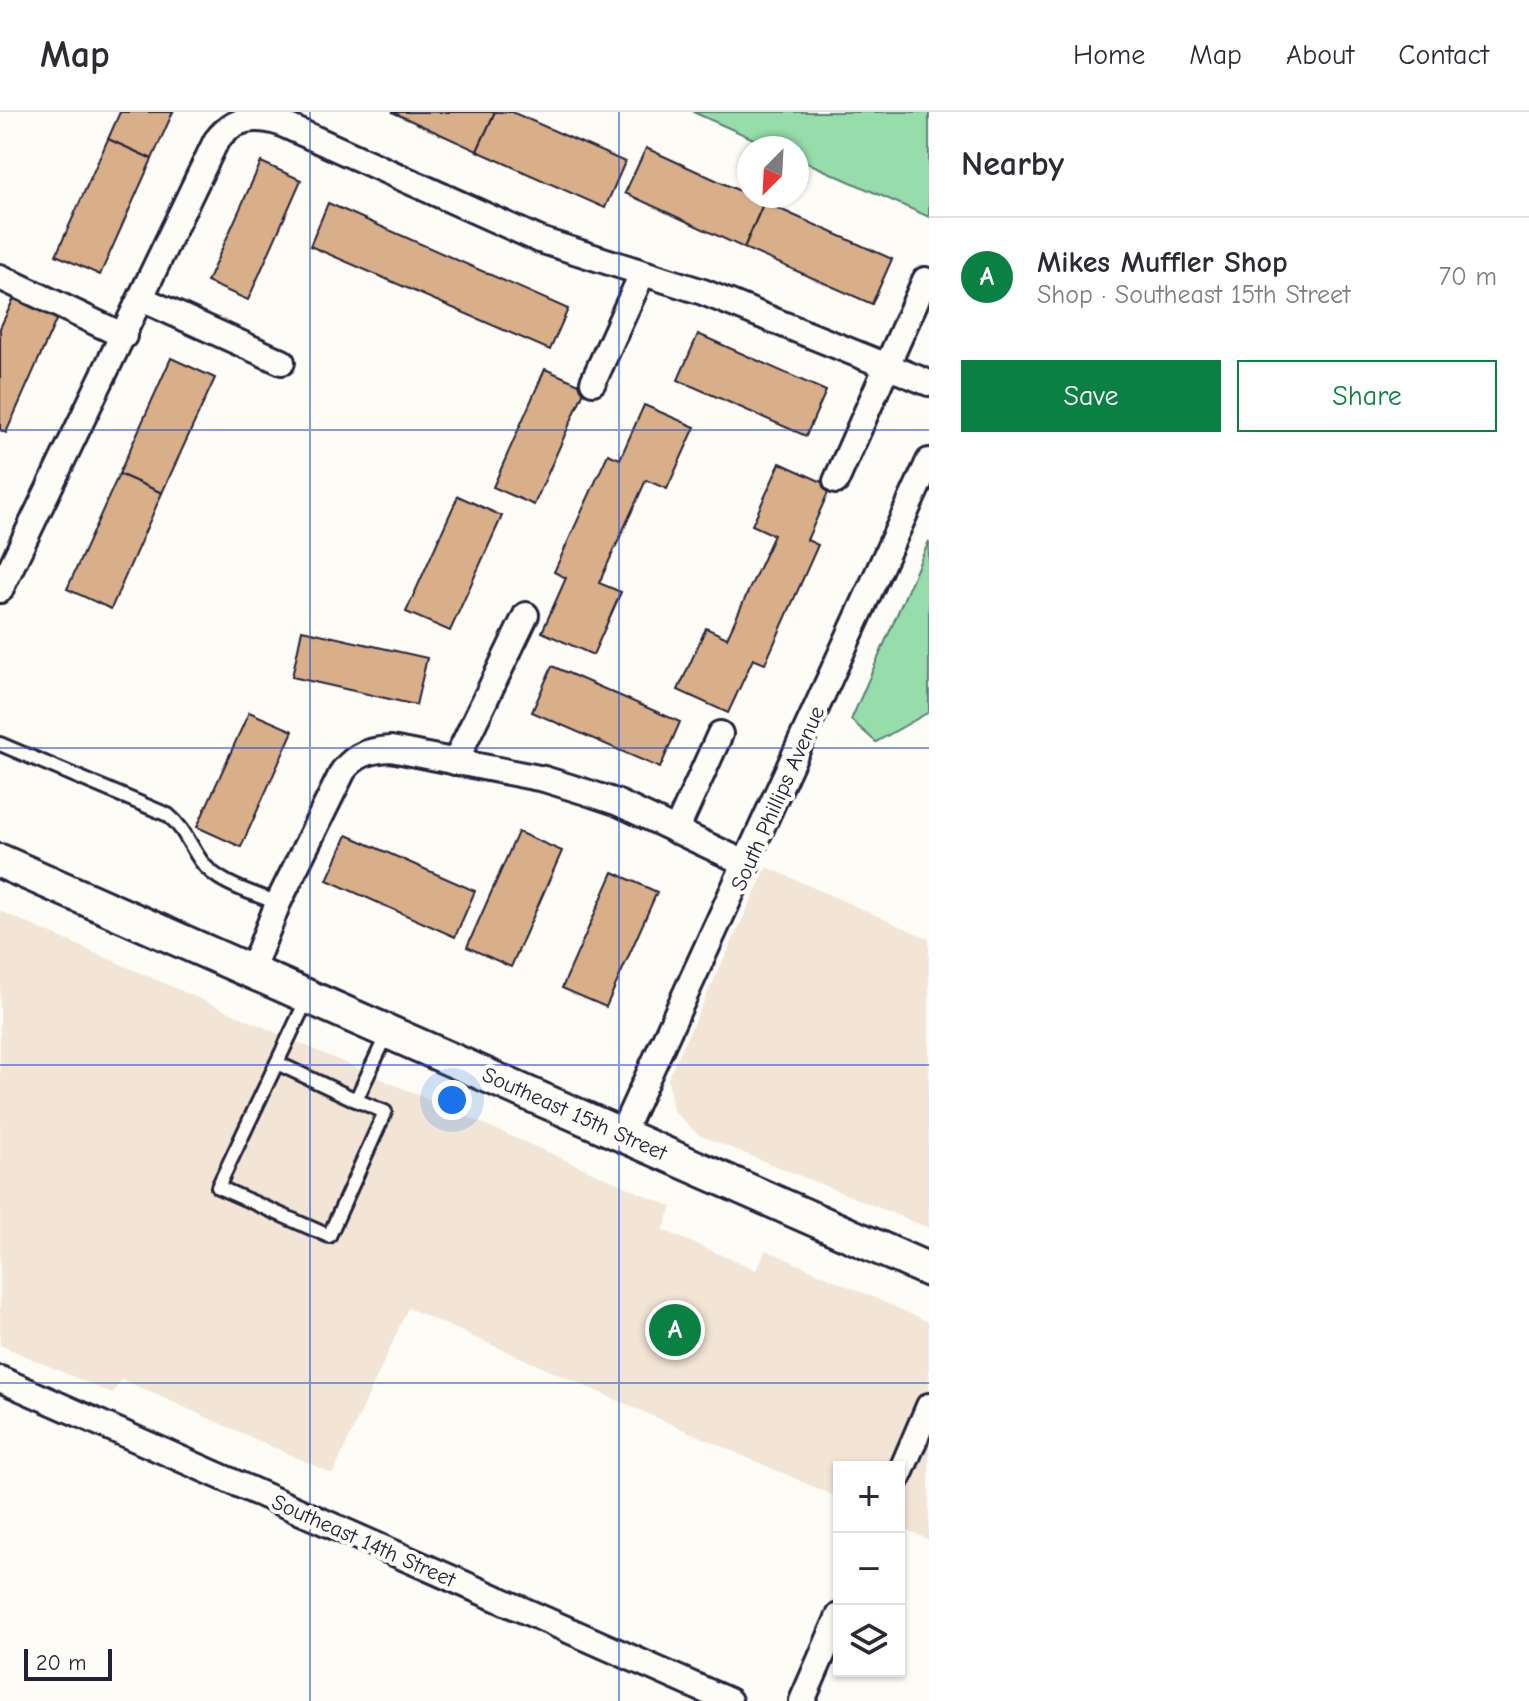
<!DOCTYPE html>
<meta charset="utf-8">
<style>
:root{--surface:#fff;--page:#f2f2f3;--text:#2b2b33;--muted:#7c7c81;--line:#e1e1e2;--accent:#0b8043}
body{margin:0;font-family:"Comic Neue",sans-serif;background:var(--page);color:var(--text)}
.controls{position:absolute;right:24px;bottom:24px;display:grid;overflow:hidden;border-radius:0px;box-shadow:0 2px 6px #0004}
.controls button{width:72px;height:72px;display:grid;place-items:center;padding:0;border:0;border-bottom:2px solid var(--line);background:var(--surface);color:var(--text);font:40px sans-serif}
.compass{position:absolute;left:737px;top:24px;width:72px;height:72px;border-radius:50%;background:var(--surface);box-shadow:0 2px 6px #0004;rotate:204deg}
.scale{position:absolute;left:24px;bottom:20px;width:88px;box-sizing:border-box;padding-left:8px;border:4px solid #22223b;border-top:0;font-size:22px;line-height:28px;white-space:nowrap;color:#22223b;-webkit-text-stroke:6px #fdfcf7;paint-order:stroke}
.you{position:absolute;left:452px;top:988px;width:28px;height:28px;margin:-20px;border:6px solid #fff;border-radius:50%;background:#1a73e8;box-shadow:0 0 0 12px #1a73e833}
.badge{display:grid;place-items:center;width:52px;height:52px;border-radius:50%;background:var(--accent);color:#fff;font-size:26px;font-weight:700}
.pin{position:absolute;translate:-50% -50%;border:4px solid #fff;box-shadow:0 2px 8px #0006}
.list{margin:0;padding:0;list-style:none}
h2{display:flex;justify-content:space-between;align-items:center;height:104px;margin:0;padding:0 32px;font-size:34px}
h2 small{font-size:26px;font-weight:400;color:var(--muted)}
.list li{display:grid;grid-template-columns:52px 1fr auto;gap:24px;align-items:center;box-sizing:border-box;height:120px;padding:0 32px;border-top:2px solid var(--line)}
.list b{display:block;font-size:30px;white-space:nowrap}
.list p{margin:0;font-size:26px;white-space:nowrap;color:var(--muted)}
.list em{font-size:26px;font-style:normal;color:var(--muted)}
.actions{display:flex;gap:16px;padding:24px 32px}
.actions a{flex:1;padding:18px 0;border:2px solid var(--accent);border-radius:0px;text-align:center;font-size:28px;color:var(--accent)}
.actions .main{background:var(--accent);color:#fff}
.icon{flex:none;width:44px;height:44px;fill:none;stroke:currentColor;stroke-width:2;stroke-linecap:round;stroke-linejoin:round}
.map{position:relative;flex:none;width:929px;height:1589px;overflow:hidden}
header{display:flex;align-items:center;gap:48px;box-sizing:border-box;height:112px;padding:0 40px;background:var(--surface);border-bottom:2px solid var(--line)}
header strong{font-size:38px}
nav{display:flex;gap:44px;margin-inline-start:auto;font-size:28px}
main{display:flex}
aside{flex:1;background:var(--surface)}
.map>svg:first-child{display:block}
</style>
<header>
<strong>Map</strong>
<nav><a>Home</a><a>Map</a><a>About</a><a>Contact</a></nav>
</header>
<main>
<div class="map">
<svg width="929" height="1589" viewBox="0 0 929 1589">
<rect width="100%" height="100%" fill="#fdfcf7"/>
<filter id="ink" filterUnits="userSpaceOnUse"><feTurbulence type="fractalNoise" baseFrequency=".0125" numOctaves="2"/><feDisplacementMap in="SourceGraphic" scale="16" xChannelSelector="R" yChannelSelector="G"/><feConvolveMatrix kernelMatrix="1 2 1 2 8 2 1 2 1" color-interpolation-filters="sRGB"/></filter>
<g filter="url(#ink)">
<!-- built -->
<g fill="#f2e5d6">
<polygon points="767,755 929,827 929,1116 699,1023 673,999 668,966"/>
<polygon points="0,799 672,1095 663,1118 756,1158 766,1138 929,1210 929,1428 899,1414 899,1355 839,1355 839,1386 408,1196 333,1362 121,1267 113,1282 0,1233"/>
</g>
<!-- green -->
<g fill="#96ddab" stroke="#5c8073" stroke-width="2">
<polygon points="693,0 929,0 929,105 797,46 797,36 774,36"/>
<polygon points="929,429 929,600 876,630 851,608"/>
</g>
<!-- building -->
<g fill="#d8af89" stroke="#22223b" stroke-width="2">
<polygon points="120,0 173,0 152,47 108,27"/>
<polygon points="392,0 495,0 477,39"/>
<polygon points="495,0 512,0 625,50 605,96 477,39"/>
<polygon points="108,27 152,47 100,163 56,143"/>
<polygon points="646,36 764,90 744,136 625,81"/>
<polygon points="261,50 301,68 248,188 207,170"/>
<polygon points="764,90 892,147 872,192 744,136"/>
<polygon points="328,91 568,197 550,238 310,134"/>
<polygon points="14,186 57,206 6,321 0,318 0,216"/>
<polygon points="698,222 826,279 806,324 678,268"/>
<polygon points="171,246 215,266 162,381 119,362"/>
<polygon points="545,257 586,275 534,393 493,375"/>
<polygon points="644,293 695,315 667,377 646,368 599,471 621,480 593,543 542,520 566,466 554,460 608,342 620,347"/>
<polygon points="780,351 831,374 807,428 818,433 765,552 753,547 728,601 678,578 706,516 727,526 774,423 752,413"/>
<polygon points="119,362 162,381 111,497 67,477"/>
<polygon points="458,384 502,404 450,519 406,500"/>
<polygon points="302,518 427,546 416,593 292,565"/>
<polygon points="552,554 680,610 660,656 532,600"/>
<polygon points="249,600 293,619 241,735 197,715"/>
<polygon points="518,720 562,739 511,855 467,835"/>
<polygon points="347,723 475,779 455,825 327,768"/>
<polygon points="613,760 657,780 606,895 562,876"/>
</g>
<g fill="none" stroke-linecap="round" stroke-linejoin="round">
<defs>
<g id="service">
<path d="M0 632 168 703C184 716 189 732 201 749 217 772 253 781 278 791"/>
<polyline points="308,885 218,1075 329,1124 385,1000 356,988 388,920"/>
<polyline points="277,951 356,988"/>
</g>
<g id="minor">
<polyline points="0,165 124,224"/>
<polyline points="142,187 282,250"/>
<polyline points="593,270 642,162"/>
<polyline points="836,369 925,168"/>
<path d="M0 478 216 29C233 6 254 3 280 11L540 128 703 180 929 271"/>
<polyline points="455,650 526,503"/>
<polyline points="676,719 720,622"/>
<path d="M251 860 278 791 343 659C356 642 370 638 391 637L544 667 586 680 616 690 747 752"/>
<polyline points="622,1021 929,349"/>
<polyline points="0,1267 729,1589"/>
<polyline points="899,1364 929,1294"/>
<polyline points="802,1589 839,1504"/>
</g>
<polyline id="secondary" points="0,749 929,1158"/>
</defs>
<!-- service casing -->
<use href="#service" stroke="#22223b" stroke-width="18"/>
<!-- minor casing -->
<use href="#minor" stroke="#22223b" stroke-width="30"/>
<!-- secondary casing -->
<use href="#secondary" stroke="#22223b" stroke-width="38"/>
<!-- service -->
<use href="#service" stroke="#fdfcf7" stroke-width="12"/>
<!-- minor -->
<use href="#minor" stroke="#fdfcf7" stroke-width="24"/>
<!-- secondary -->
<use href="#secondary" stroke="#fdfcf7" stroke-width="32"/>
</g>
</g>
<!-- grid -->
<path fill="none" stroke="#1d4ed8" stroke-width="2" stroke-opacity="0.55" d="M310 0V1589M619 0V1589M0 318H929M0 636H929M0 953H929M0 1271H929"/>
<g text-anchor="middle" stroke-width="8" stroke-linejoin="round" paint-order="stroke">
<!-- street labels -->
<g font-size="22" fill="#22223b" stroke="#fdfcf7">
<text transform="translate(777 686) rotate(-66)" y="8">South Phillips Avenue</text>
<text transform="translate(575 1001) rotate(24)" y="8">Southeast 15th Street</text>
<text transform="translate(364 1428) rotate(24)" y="8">Southeast 14th Street</text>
</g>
</g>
</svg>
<div class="controls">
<button>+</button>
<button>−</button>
<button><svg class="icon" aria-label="layers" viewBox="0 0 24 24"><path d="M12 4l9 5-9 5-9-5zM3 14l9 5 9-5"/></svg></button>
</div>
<svg class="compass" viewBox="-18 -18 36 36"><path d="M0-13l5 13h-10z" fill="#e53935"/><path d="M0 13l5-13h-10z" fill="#7c7c81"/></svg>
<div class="scale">20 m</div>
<div class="you"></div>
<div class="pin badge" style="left:675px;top:1218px">A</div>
</div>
<aside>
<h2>Nearby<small></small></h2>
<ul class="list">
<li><span class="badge">A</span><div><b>Mikes Muffler Shop</b><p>Shop · Southeast 15th Street</p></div><em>70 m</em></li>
</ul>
<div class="actions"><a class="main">Save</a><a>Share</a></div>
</aside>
</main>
